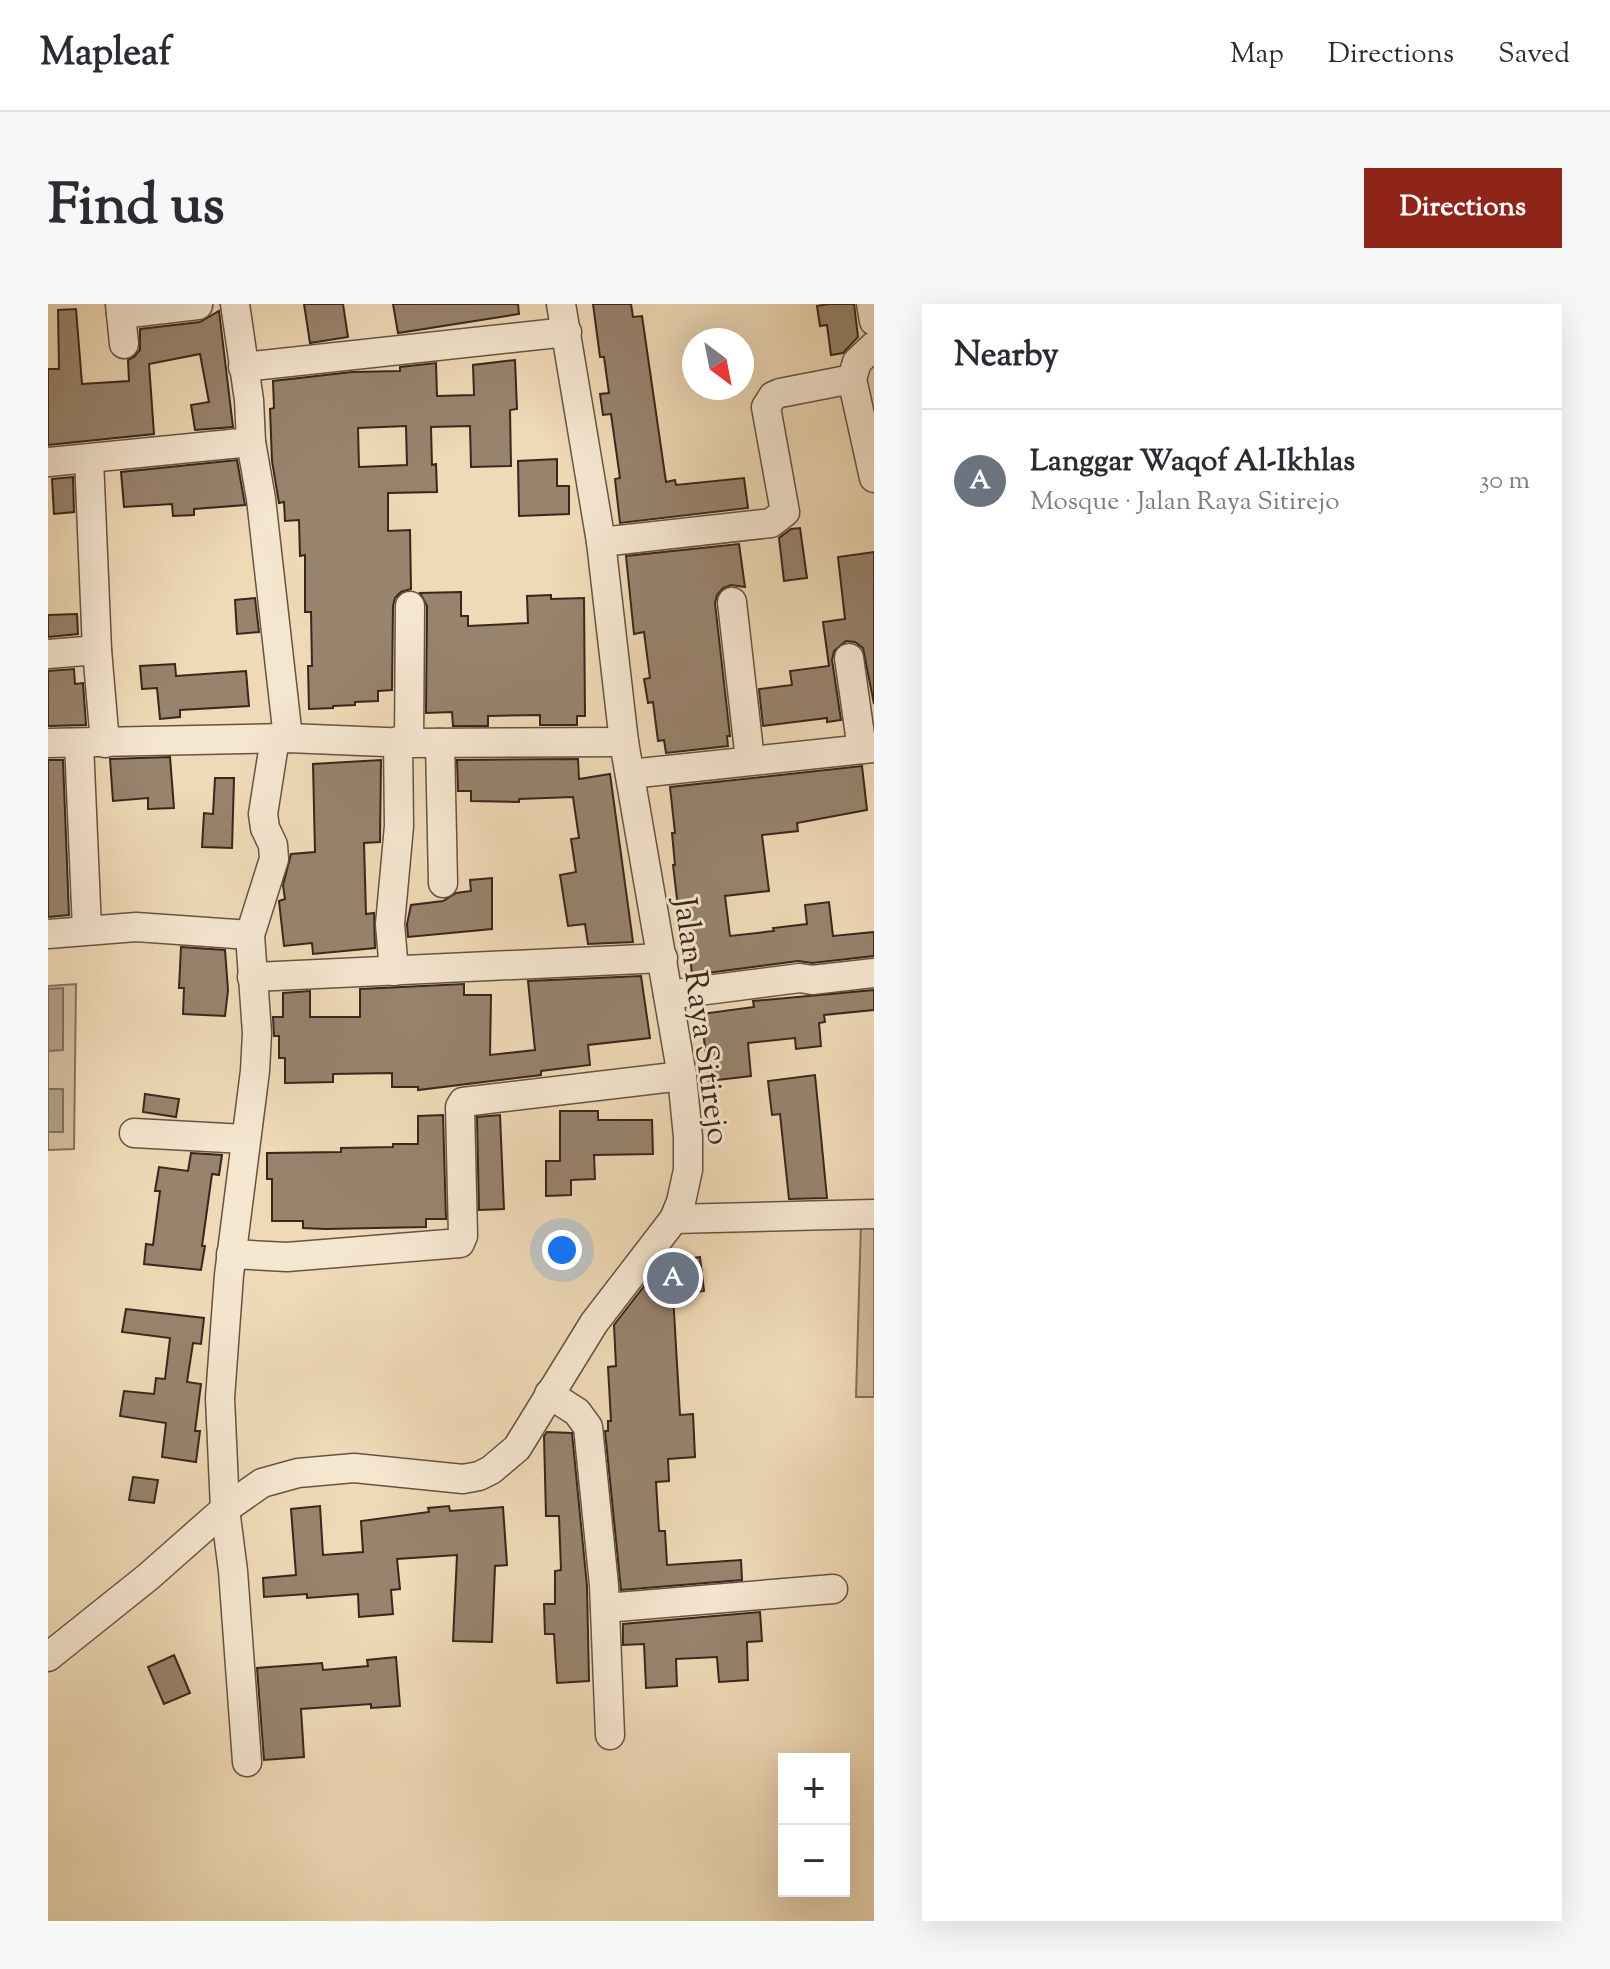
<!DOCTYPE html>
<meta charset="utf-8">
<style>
:root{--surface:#fff;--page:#f7f7f7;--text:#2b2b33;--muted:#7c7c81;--line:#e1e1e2;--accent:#8f2418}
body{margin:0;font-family:"Sorts Mill Goudy",serif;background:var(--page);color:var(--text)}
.controls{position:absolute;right:24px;bottom:24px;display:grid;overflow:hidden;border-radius:0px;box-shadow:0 8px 32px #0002}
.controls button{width:72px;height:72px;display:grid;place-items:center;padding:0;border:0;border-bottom:2px solid var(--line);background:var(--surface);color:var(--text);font:40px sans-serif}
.compass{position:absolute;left:634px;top:24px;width:72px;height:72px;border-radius:50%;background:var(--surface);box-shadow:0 8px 32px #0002;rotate:148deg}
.you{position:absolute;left:514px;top:946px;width:28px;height:28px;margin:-20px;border:6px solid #fff;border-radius:50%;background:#1a73e8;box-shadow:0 0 0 12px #1a73e833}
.badge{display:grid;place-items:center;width:52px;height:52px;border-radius:50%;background:var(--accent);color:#fff;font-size:26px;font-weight:700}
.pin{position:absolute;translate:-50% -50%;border:4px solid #fff;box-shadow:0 2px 8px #0006}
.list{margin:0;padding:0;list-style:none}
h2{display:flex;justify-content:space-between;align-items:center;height:104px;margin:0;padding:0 32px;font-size:34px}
h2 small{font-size:26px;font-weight:400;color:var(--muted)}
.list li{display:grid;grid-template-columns:52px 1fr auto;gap:24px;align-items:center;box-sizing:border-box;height:144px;padding:0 32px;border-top:2px solid var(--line)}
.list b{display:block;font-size:30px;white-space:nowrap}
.list p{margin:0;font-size:26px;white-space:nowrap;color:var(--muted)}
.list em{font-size:26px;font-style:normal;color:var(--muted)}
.map{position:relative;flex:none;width:826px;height:1617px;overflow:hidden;border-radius:0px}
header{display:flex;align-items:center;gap:48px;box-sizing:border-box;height:112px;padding:0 40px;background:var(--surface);border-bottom:2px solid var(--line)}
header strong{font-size:38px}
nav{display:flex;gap:44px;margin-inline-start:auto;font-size:28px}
.intro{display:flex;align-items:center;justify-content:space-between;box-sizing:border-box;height:192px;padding:0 48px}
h1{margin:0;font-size:56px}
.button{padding:20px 36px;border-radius:0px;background:var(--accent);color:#fff;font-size:28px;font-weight:700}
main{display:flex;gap:48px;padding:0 48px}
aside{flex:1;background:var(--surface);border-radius:0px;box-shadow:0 8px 32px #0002}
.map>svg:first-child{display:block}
</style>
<header>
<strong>Mapleaf</strong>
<nav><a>Map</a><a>Directions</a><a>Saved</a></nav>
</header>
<div class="intro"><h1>Find us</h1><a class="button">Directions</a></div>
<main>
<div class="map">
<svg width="826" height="1617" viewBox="0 0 826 1617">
<rect width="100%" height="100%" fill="#efd9b6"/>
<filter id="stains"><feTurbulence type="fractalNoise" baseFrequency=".0025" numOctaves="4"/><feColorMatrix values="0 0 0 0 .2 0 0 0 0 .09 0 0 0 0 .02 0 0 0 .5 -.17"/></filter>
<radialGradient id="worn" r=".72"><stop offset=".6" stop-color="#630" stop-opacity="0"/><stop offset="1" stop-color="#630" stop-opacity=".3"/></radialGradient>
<!-- green -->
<g fill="#d0bb9c" stroke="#84705c" stroke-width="2">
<polygon points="28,680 26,845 0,846 0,682"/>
<polygon points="826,919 826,1093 808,1093 813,920"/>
</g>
<!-- water -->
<g fill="#b19c82" stroke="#816d5a" stroke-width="2">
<polygon points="15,684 15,746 0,747 0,685"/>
<rect x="0" y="785" width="15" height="43"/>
</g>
<!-- building -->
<g fill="#98836d" stroke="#39261d" stroke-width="2" fill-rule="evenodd">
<polygon points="256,0 295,0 300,33 262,39"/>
<polygon points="345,0 470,0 471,10 350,29"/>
<polygon points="545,0 583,0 585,13 594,12 618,178 627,176 628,181 696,174 700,204 572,219 567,175 572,174 563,110 555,111 552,90 561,89 556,53 552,53"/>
<polygon points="781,0 806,0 810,33 795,49 783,51 779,21 772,22 769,2"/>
<polygon points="28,5 34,80 81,77 80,56 86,53 92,46 92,25 152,18 171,7 185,123 147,126 143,101 161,98 152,50 101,60 106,130 0,141 0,65 11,65 10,6"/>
<path d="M467 56 469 105 462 106 463 162 423 163 422 122 383 123 384 161 388 160 389 188 340 189V227L362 226 363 285 353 288 347 294 345 302 344 386 330 387V397L307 398V401L285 402V404L261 405 260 362H264L263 308H257V251L252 252 251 216 237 217 236 198 231 199 224 157 222 105 226 104 225 77 304 68 352 67V63L388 59 389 92 426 91 425 61ZM358 122 359 161 311 163 310 124Z"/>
<polygon points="509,155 509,182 521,182 521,210 471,212 470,157"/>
<polygon points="189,156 197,201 146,205 146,211 125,212 124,200 76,203 73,168"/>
<polygon points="25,173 26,208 6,210 4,175"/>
<polygon points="752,224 759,274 736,277 731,234 743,225"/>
<polygon points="691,240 697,283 683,281 675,284 669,291 667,299 682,432 679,432 680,442 618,449 616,436 610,437 605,398 600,399 596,375 602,374 596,328 586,330 578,252"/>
<polygon points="826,248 826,400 815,344 807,338 798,337 786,347 784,356 793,416 779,418 779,414 715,422 711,385 744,381 742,367 781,362 775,318 797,315 790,253"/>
<polygon points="413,288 413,312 420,312 420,322 480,319 479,292 503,291 503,295 536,294 537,412 529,412 529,421 492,421 492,411 440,412 440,422 405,422 404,408 378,409 379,302 372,289"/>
<polygon points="207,294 211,328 189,330 187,296"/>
<polygon points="29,310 30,330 0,333 0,311"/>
<polygon points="127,360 128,372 198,367 201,402 132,406 132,413 112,415 109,384 94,385 92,362"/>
<polygon points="26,365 27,380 35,379 38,421 0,422 0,367"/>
<polygon points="122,453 126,504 100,505 100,494 65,497 62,455"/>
<polygon points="530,455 531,475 562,470 585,638 540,640 537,620 520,622 512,571 528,568 523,535 531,534 525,493 471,495 471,498 423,497 423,487 410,487 409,456"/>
<polygon points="0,456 15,456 21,611 0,613"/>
<polygon points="333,456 332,538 316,539 318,610 326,609 327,644 265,650 264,639 236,642 231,597 237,595 235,581 243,550 267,548 265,460"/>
<polygon points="814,462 819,506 749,519 750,527 714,531 721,587 677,592 682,632 726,627 725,624 759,620 757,601 781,598 785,632 826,628 826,652 764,659 750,657 644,671 641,639 637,640 635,620 632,620 625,561 627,561 624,529 627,529 622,483"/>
<polygon points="167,474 186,474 184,544 154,543 156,509 165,510"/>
<polygon points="444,574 444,625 360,633 359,620 363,601 395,597 408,589 423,587 422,576"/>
<polygon points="133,643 177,646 180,686 177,712 135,710 136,684 131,684"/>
<polygon points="593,672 602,734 540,741 542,761 493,767 493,771 370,786 370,783 344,783 344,769 285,770 285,778 237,779 237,754 231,754 231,732 226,732 225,713 235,713 235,689 262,687 262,713 312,713 312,685 416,680 416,691 443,691 442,751 487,746 480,677"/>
<polygon points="826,686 826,706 776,711 777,718 771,719 773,742 748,745 747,734 700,739 703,772 661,777 653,710 706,703 705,697"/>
<polygon points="767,771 779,894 741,895 732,810 724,811 720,777"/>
<polygon points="97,790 131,795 128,813 95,808"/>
<polygon points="512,807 550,807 550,816 604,816 605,850 546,851 547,875 523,876 523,891 498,892 498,857 512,857"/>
<polygon points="395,811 398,915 378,915 378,923 277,925 255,924 255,917 224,917 224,875 219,875 219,849 293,848 293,844 345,843 345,840 370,840 370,812"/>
<polygon points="452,811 456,905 431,906 429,813"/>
<polygon points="143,849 174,851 171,871 164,870 154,942 157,942 153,966 96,960 98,940 105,941 112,887 107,887 111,863 140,867"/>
<polygon points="652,953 656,987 625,991 632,1111 645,1110 647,1153 620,1155 621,1177 608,1178 611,1227 617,1227 619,1261 693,1256 694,1276 573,1286 557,1127 560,1127 560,1117 563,1117 560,1063 568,1062 566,1021 614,959"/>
<polygon points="78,1005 156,1014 153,1040 145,1039 139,1078 153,1080 147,1127 152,1127 148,1158 114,1153 118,1119 72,1112 76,1087 106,1090 108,1074 117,1075 122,1034 74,1028"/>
<polygon points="499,1128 524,1129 539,1282 541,1377 509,1379 506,1330 497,1330 496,1300 507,1300 507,1267 513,1266 511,1212 498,1212 496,1132"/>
<polygon points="85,1173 110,1176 106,1199 81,1196"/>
<polygon points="272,1202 275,1251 315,1248 313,1217 381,1208 380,1204 401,1202 402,1207 455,1203 459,1261 447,1262 444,1338 405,1337 409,1251 349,1255 352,1285 343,1286 345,1310 311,1313 310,1290 259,1294 259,1290 216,1293 215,1274 248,1271 243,1205"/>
<polygon points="712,1308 714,1337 699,1338 700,1376 671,1378 669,1353 628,1355 629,1382 598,1384 596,1340 575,1341 575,1320"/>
<polygon points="126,1351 142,1389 116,1400 100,1363"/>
<polygon points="348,1353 352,1402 323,1404 323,1400 253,1405 256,1453 216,1456 209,1364 274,1359 275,1366 320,1362 319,1356"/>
</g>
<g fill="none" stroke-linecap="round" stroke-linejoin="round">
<defs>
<g id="minor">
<polyline points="72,0 73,10 150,1"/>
<polyline points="187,0 201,96 203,138 213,195 240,434"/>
<polyline points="823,0 826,17"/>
<polyline points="73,10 76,40"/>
<polyline points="826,42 809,58 804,75 826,174"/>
<polyline points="195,63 519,28"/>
<polyline points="41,155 49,346 57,439"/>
<polyline points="0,158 203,138"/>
<polyline points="553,238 723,219 737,208 718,103 725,92 732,89 804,75"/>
<polyline points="684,298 702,456"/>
<polyline points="0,350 49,346"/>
<polyline points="801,354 814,445"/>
<polyline points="0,439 240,434 361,439 576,438"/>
<polyline points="31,439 39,625"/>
<polyline points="361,439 362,302"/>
<polyline points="392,439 395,579"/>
<polyline points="582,470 826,444"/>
<polyline points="0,630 88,623 202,631"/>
<polyline points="346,667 342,620 351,522 350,437"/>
<polyline points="204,673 615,654"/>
<polyline points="620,691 752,674 764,676 826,669"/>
<polyline points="86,829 197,835"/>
<polyline points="626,915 826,910"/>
<polyline points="183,950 239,953 412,939 415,932 412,803 415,798 634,772"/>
<polyline points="501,1090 529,1108 540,1123 556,1281 562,1431"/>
<polyline points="557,1304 785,1285"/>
<polyline points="0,1353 100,1273 177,1205 214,1179 250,1169 306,1164 415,1175 431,1172 443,1166 469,1144 546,1019 626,915 633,898 640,866 640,833 634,772 576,438 553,238 513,0"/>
<polyline points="199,1458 185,1267 177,1205 172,1094 181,971 207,767 209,729 202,631 226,555 225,541 217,524 215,510 227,434"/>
</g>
</defs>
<!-- minor casing -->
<use href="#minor" stroke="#665343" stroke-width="31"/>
<!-- minor -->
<use href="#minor" stroke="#f5e6d0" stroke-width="28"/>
</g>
<g text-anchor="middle" stroke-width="6" stroke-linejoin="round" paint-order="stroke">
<!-- street labels -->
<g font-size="32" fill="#39261d" stroke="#f5e6d0">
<text transform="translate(655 717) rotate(82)" y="11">Jalan Raya Sitirejo</text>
</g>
</g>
<rect width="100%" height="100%" filter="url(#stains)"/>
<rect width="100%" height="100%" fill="url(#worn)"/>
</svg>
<div class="controls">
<button>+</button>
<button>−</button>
</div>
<svg class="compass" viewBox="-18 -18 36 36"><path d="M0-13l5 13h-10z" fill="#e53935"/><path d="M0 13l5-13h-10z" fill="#7c7c81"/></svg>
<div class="you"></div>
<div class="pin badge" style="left:625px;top:974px;background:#6b7280">A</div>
</div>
<aside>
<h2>Nearby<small></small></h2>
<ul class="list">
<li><span class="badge" style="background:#6b7280">A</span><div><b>Langgar Waqof Al-Ikhlas</b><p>Mosque · Jalan Raya Sitirejo</p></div><em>30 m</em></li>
</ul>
</aside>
</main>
